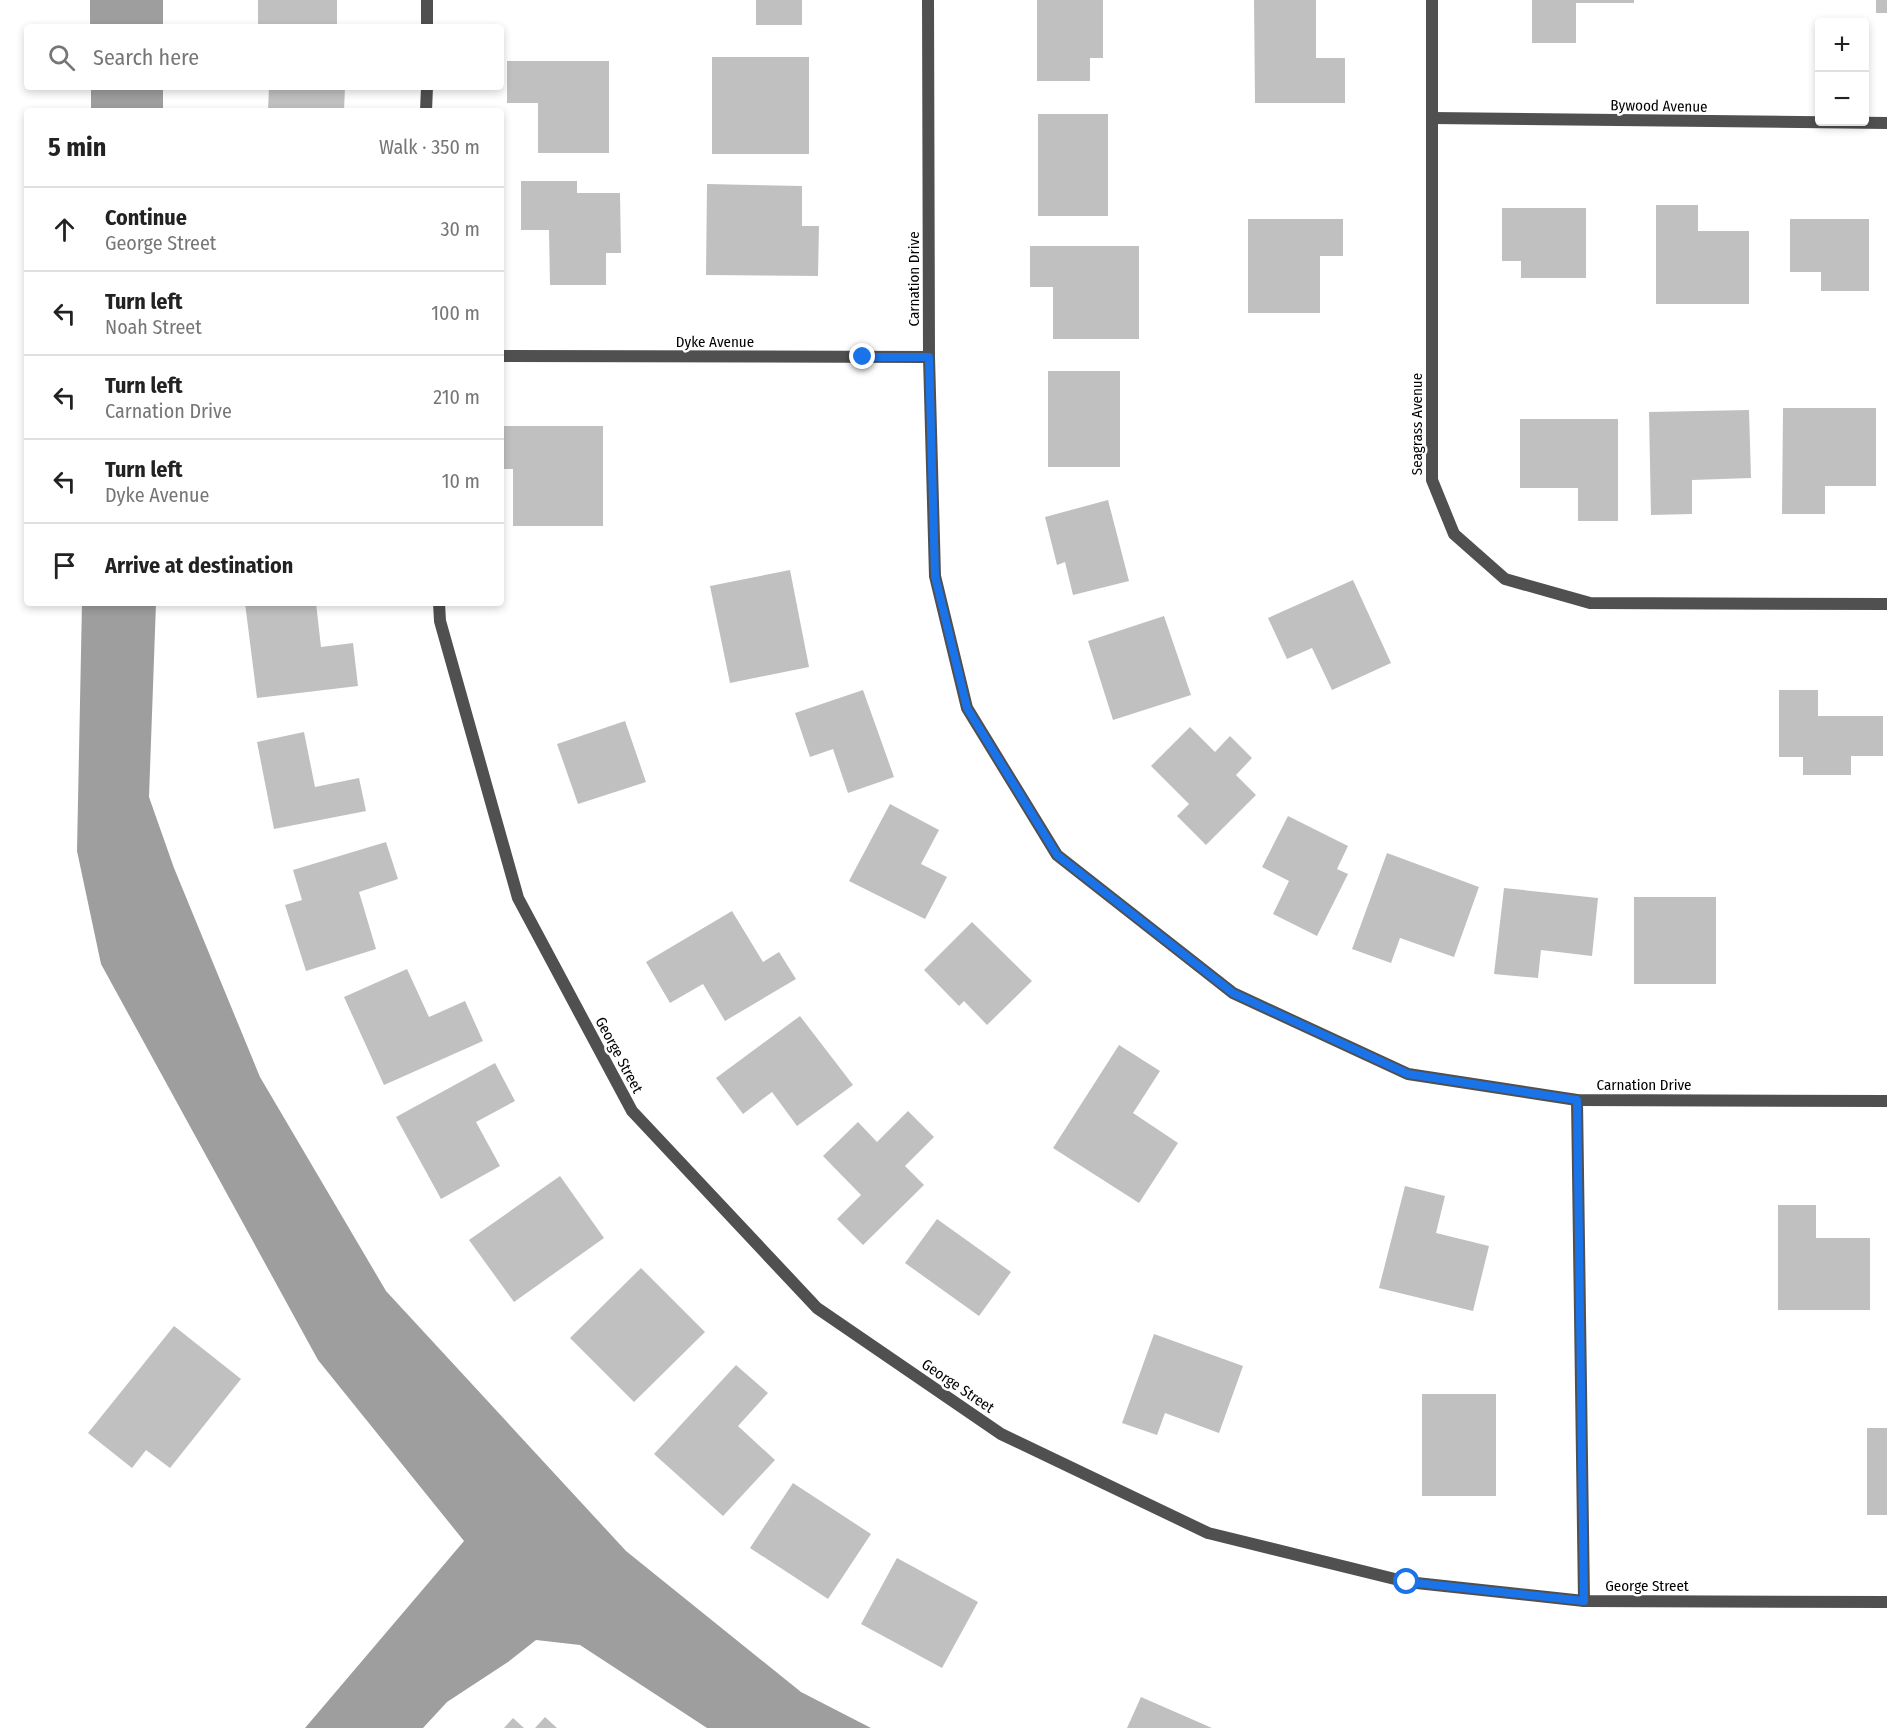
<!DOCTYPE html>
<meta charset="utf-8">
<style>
:root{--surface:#fff;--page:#f2f2f2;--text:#222;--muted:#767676;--line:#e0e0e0}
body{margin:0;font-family:"Fira Sans Condensed",sans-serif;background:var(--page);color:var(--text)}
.controls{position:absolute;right:18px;top:18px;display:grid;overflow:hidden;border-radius:6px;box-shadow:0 3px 9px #0003}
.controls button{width:54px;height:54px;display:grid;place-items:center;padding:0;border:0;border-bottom:2px solid var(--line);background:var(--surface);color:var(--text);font:30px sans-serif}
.stop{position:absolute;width:18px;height:18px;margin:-14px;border:4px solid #1a73e8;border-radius:50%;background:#fff}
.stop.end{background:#1a73e8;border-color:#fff;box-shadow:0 2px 6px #0008}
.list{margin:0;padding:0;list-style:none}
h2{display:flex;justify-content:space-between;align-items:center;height:78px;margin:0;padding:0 24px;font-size:26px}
h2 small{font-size:20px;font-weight:400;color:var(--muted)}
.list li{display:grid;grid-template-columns:39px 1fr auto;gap:18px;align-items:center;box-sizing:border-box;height:84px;padding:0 24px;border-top:2px solid var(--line)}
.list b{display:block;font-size:22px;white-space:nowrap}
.list p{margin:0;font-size:20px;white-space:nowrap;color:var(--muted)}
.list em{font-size:20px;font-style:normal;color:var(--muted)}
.icon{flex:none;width:33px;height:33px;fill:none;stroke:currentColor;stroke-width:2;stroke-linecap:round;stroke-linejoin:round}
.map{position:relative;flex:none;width:1887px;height:1728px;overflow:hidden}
.search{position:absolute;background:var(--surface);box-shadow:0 3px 9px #0003;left:24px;top:24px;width:480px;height:66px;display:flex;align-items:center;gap:15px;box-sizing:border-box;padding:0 21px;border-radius:6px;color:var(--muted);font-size:22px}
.panel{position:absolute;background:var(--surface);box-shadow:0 3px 9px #0003;left:24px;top:108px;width:480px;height:498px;border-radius:6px}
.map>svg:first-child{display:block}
</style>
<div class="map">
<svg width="1887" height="1728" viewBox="0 0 1887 1728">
<rect width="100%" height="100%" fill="#fff"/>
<!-- water -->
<g fill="#9e9e9e">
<rect x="90" y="0" width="73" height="27"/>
<rect x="91" y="87" width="72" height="24"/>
<polygon points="82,603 156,603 149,797 174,868 260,1077 386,1291 626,1551 801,1692 871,1728 707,1728 580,1645 536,1640 508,1662 447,1702 423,1728 305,1728 464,1541 318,1360 101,964 77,851"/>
</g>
<!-- building -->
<g fill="#c0c0c0">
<rect x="258" y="0" width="79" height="27"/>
<rect x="756" y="0" width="46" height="25"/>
<polygon points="1037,0 1103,0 1103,58 1090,58 1090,81 1037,81"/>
<polygon points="1254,0 1316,0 1316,58 1345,58 1345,103 1255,103"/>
<polygon points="1532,0 1634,0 1634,3 1576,3 1576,43 1532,43"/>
<rect x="1876" y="0" width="11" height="13"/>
<rect x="712" y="57" width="97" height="97"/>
<polygon points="507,61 609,61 609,153 538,153 538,103 507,103"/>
<polygon points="269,87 345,87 344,111 268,111"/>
<rect x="1038" y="114" width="70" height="102"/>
<polygon points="521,181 577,181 577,193 620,193 621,253 606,253 606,285 550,285 549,230 521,230"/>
<polygon points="707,184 802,186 802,226 819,226 818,276 706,275"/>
<polygon points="1656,205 1698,205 1698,231 1749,231 1749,304 1656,304"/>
<polygon points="1502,208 1586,208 1586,278 1521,278 1521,261 1502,261"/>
<polygon points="1248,219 1343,219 1343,256 1320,256 1320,313 1248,313"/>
<polygon points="1790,219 1869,219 1869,291 1821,291 1821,272 1790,272"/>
<polygon points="1030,246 1139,246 1139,339 1053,339 1053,287 1030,287"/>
<rect x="1048" y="371" width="72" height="96"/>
<polygon points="1783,408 1876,408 1876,486 1825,486 1825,514 1782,514"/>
<polygon points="1749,410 1751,478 1692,480 1692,514 1651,515 1649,412"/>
<polygon points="1520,419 1618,419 1618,521 1578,521 1578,488 1520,488"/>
<polygon points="501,426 603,426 603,526 513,526 513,469 501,469"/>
<polygon points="1108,500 1129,581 1073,595 1065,562 1057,565 1045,517"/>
<polygon points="790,570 809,667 730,683 710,586"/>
<polygon points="1353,580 1391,663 1332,690 1312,648 1287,659 1268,618"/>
<polygon points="245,603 316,603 321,647 353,643 358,686 257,698"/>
<polygon points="1164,616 1191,695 1113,720 1088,641"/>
<polygon points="863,690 894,777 848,793 833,749 810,757 795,713"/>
<polygon points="1779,690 1818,690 1818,716 1883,716 1883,756 1851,756 1851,775 1803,775 1803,757 1779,757"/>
<polygon points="625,721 646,782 578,804 557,744"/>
<polygon points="1190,727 1215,752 1230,736 1252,758 1236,775 1256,795 1206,845 1177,816 1189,804 1151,766"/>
<polygon points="304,732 315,787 359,778 366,811 274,829 257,742"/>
<polygon points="890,804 939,830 921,864 947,877 925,919 849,881"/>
<polygon points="1288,816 1348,846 1337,869 1348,874 1317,936 1273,914 1289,881 1262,867"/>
<polygon points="386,842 398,879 359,892 376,949 306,971 285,905 302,900 293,870"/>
<polygon points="1387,853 1479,887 1454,957 1400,938 1391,963 1352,949"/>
<polygon points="1504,888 1598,898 1592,956 1541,950 1538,978 1494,974"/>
<rect x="1634" y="897" width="82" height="87"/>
<polygon points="732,911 763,962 779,952 796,979 725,1021 703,984 670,1003 646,962"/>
<polygon points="972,922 1032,981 987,1025 964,1001 959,1006 924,970"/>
<polygon points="407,969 429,1017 465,1001 483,1041 384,1085 344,997"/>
<polygon points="800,1016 853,1085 797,1126 772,1092 743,1114 716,1078"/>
<polygon points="1119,1045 1160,1071 1133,1113 1178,1143 1139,1203 1053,1148"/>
<polygon points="495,1063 515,1101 476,1122 500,1166 441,1199 396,1117"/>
<polygon points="908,1111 934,1137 905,1166 924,1185 863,1245 837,1219 861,1195 823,1156 858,1122 877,1142"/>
<polygon points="560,1176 604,1238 514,1302 469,1240"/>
<polygon points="1405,1186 1445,1196 1436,1233 1489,1246 1473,1311 1379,1288"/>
<polygon points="1778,1205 1816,1205 1816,1238 1870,1238 1870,1310 1778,1310"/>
<polygon points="937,1219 1011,1272 979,1316 905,1263"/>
<polygon points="641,1268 705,1332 634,1402 570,1338"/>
<polygon points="174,1326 241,1379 170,1468 146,1450 132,1468 88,1433"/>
<polygon points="1154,1334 1243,1366 1219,1433 1165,1413 1157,1435 1122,1423"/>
<polygon points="736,1365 768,1393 738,1426 775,1460 723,1516 654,1454"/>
<rect x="1422" y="1394" width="74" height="102"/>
<rect x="1867" y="1428" width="20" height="87"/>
<polygon points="793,1483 871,1534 828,1599 750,1548"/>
<polygon points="897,1558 978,1602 942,1668 861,1624"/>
<polygon points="1141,1697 1212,1728 1127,1728"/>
<polygon points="545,1717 557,1728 535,1728"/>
<polygon points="513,1718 524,1728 504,1728"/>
</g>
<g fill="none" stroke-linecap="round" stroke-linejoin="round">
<!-- street -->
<g stroke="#505050" stroke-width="12">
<polyline points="928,0 929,357 935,576 967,708 1057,855 1233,993 1408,1074 1577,1100 1887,1101"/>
<polyline points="1432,0 1432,480 1454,534 1505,579 1590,603 1887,604"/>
<polyline points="427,27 427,0"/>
<polyline points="426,111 427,87"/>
<polyline points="1432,118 1887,123"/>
<polyline points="501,356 929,357"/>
<polyline points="439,603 440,621 518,898 632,1111 817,1308 1001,1434 1208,1533 1407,1582 1584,1601 1887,1602"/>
<polyline points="1577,1100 1584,1601"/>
</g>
</g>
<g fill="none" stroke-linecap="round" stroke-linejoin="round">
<!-- route -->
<polyline stroke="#1a73e8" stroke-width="8" points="863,357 929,357 935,576 967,708 1057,855 1233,993 1408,1074 1577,1100 1584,1601 1407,1582"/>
</g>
<g text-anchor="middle" stroke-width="5" stroke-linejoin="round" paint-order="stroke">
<!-- street labels -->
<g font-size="15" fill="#000" stroke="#fff">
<text transform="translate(1659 106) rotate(1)" y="5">Bywood Avenue</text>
<text transform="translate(914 279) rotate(-90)" y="5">Carnation Drive</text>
<text x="715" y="347">Dyke Avenue</text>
<text transform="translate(1417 424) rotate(-90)" y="5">Seagrass Avenue</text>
<text transform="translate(619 1055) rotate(62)" y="5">George Street</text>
<text x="1644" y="1090">Carnation Drive</text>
<text transform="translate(958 1386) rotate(34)" y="5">George Street</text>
<text x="1647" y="1591">George Street</text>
</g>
</g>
</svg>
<div class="controls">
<button>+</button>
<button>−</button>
</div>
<div class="stop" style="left:1407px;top:1582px"></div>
<div class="stop end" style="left:863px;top:357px"></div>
<div class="search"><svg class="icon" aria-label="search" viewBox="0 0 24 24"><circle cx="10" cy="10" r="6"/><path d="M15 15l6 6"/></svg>Search here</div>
<section class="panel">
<h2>5 min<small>Walk · 350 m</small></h2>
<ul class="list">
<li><svg class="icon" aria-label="ahead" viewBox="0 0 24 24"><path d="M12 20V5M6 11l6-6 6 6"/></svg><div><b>Continue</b><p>George Street</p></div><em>30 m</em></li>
<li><svg class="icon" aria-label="left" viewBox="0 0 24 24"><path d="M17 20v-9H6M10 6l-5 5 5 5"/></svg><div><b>Turn left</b><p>Noah Street</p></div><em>100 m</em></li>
<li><svg class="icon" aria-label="left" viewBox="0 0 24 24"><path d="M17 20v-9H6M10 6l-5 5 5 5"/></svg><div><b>Turn left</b><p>Carnation Drive</p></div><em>210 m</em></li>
<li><svg class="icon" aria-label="left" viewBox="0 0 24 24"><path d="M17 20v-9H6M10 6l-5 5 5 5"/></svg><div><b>Turn left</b><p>Dyke Avenue</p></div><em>10 m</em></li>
<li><svg class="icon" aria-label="arrive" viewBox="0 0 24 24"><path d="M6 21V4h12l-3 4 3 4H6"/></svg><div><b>Arrive at destination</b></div></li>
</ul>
</section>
</div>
